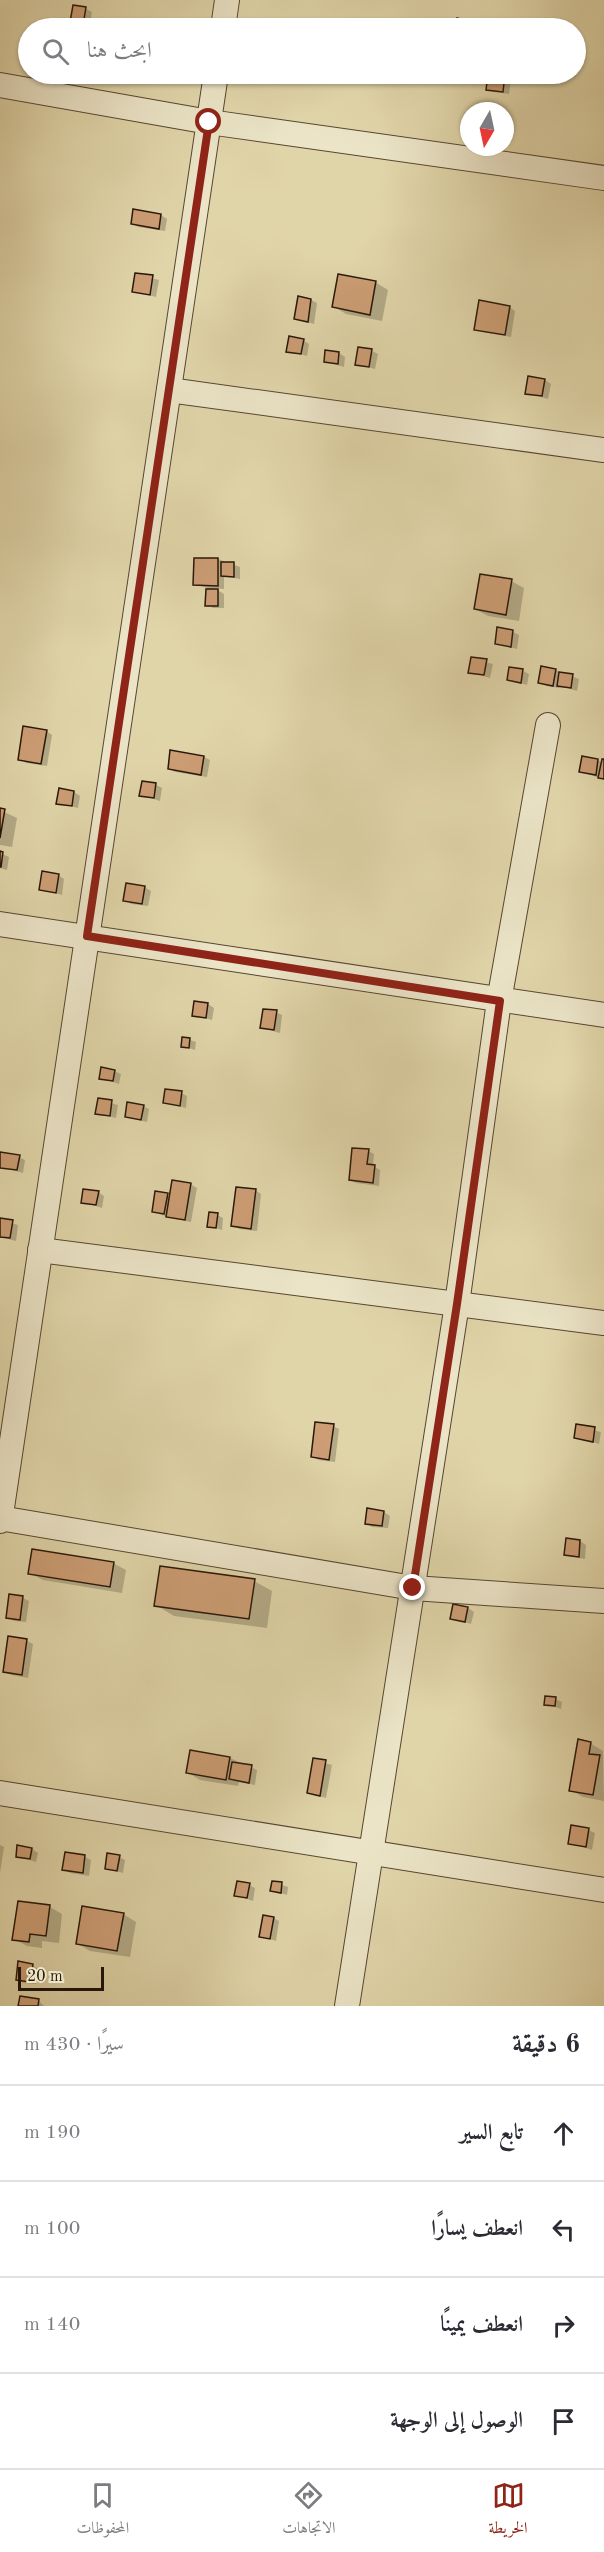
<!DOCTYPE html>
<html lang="ar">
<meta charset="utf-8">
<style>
:root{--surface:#fff;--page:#f2f2f3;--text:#2b2b33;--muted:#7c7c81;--line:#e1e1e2;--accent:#8f2418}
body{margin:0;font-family:"Old Standard TT",Amiri,serif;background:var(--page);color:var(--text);direction:rtl}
.compass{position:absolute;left:460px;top:102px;width:54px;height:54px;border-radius:50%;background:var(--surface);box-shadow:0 2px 4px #0004;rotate:189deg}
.scale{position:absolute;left:18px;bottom:15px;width:86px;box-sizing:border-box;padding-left:6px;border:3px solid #291709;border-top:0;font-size:16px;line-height:21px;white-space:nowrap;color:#291709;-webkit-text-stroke:4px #ebe4c7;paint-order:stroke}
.stop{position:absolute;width:18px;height:18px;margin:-14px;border:4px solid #8f2418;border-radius:50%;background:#fff}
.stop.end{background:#8f2418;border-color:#fff;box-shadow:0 2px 6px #0008}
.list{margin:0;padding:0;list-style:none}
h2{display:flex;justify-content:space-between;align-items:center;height:78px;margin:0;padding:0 24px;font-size:26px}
h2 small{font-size:20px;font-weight:400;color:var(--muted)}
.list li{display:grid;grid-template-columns:39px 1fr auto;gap:18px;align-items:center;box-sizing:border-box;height:96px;padding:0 24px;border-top:2px solid var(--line)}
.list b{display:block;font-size:22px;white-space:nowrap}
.list em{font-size:20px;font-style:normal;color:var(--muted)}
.icon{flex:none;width:33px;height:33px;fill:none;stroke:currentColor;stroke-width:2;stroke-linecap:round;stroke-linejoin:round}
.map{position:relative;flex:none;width:604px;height:2006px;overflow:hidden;direction:ltr}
.search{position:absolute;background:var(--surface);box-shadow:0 2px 4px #0004;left:18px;right:18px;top:18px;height:66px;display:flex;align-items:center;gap:15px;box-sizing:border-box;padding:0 21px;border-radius:33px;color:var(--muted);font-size:22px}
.sheet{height:462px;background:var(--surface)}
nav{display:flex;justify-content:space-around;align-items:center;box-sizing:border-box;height:84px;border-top:2px solid var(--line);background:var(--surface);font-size:16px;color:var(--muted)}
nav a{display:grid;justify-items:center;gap:3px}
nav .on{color:var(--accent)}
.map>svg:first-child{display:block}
</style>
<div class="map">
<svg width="604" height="2006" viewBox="0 0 604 2006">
<rect width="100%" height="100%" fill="#e0d5a9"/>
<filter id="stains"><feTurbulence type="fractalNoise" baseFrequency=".00333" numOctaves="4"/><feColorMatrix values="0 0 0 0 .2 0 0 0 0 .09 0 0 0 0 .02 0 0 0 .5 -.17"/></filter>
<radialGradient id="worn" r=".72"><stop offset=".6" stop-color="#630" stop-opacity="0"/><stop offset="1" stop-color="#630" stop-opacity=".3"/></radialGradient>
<!-- shadow -->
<g fill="#0003">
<polygon points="86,9 92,12 89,27 72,22"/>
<polygon points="458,20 470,25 469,28 456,28"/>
<polygon points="490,74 505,76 511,79 509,94 494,92 488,89"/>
<polygon points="161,215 167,219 165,231 138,227 132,223"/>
<polygon points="137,274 159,280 156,297 134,291"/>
<polygon points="375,282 388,290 382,321 346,314 333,306"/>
<polygon points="311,300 317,303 314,324 296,319"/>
<polygon points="509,307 515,311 511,337 482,332 476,329"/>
<polygon points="303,340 309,344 307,356 288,351"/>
<polygon points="372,351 378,354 375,369 357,364"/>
<polygon points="339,353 345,357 344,367 326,362"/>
<polygon points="545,380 551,384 548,399 527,393"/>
<polygon points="218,559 240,567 240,579 224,576 224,589 214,588 224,594 224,608 213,608 207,605 207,588 195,584"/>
<polygon points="511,581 524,588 519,621 488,616 475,609"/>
<polygon points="513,632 519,635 517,649 496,643"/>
<polygon points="472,659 493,664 490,678 469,672"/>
<polygon points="555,670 579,679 577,691 560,686 559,688 546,686 540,682"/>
<polygon points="523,671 529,674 527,685 508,679"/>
<polygon points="46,731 52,735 47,766 26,763 20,759"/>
<polygon points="204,757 210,760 207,777 175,772 169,769"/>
<polygon points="598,760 602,763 604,760 604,780 581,771"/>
<polygon points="143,783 156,785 162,788 160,801 141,795"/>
<polygon points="74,792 80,796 78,808 58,803"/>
<polygon points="0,810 17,818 12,847 0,845"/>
<polygon points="0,853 9,857 7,870 0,868"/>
<polygon points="58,875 64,879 62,895 41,889"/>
<polygon points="144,887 151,891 148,906 131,904 125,900"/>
<polygon points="208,1004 214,1008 212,1020 194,1015"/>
<polygon points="276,1012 282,1015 280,1033 262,1028"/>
<polygon points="184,1038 196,1042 195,1050 183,1046"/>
<polygon points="114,1071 121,1074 119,1084 100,1078"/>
<polygon points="181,1093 187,1096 186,1108 165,1102"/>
<polygon points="99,1100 118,1105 116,1118 97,1113"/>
<polygon points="143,1106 149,1109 147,1122 126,1117"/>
<polygon points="368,1151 374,1154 373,1166 380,1170 379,1186 356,1183 350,1180"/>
<polygon points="19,1157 25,1160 23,1173 0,1167 0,1163"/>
<polygon points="190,1184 197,1188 191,1222 174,1219 153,1212 167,1195 171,1197"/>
<polygon points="255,1190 261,1194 257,1231 239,1229 233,1225"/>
<polygon points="98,1192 104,1196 102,1208 83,1202"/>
<polygon points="217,1215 223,1218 222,1230 209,1226"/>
<polygon points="0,1220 18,1225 16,1241 0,1237"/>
<polygon points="333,1426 339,1429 335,1462 318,1460 312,1456"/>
<polygon points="577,1426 601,1432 599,1444 575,1437"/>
<polygon points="384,1512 390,1516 388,1528 372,1527 366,1523"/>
<polygon points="580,1541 586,1545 585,1559 572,1557 566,1554"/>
<polygon points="113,1563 126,1570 122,1593 43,1580 30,1573"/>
<polygon points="254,1581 272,1591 267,1628 174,1616 156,1605"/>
<polygon points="10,1596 23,1598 29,1601 26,1622 14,1621 7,1617"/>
<polygon points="468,1608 474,1612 471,1624 452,1618"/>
<polygon points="27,1641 33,1644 28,1678 11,1675 5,1672"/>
<polygon points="555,1699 562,1702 561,1709 546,1704"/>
<polygon points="590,1743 603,1751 604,1801 583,1797 571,1790"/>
<polygon points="230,1758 257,1770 255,1785 239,1782 238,1786 200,1780 187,1772"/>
<polygon points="314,1760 332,1765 326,1798 309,1793"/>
<polygon points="588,1830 595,1833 592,1850 570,1843"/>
<polygon points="0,1845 4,1847 0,1873"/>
<polygon points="32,1849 38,1853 36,1862 17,1856"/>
<polygon points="66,1854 85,1857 91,1860 89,1876 70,1873 64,1869"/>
<polygon points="119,1857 125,1860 123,1873 106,1868"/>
<polygon points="273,1882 288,1887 287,1895 272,1890"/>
<polygon points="249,1885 255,1888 253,1901 236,1895"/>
<polygon points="50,1907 62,1914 59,1943 42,1941 42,1948 27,1946 14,1939"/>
<polygon points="123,1914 136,1922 130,1957 90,1951 77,1943"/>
<polygon points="273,1918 279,1921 276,1941 261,1936"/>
<polygon points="32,1965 38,1969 36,1984 23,1983 17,1979"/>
<polygon points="38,2000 44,2006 20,2006"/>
</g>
<!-- building -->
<g fill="#cd9e75" stroke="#291709" stroke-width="1.5">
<polygon points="73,5 86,7 83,25 70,22"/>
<polygon points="457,18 464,20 462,28 455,28"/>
<polygon points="496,24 513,26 512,28 496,28"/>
<polygon points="488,74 505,74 503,92 486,90"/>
<polygon points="133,209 161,214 159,229 131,224"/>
<polygon points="135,273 153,275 150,295 132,292"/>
<polygon points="338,274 376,281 370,315 332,307"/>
<polygon points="298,296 311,299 308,322 294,319"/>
<polygon points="479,300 510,306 505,335 474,330"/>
<polygon points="289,336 304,339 301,354 286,352"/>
<polygon points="358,347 372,349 369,367 355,365"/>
<polygon points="325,350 339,352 338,364 324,362"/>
<polygon points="528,376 545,379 542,396 525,394"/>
<polygon points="194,558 218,558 218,586 193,585"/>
<polygon points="221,562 234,562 234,577 221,576"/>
<polygon points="480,574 512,579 506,615 474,609"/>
<polygon points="206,589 218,589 218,606 205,606"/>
<polygon points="497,627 513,630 511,647 495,644"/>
<polygon points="471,657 487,659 484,675 468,673"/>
<polygon points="541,666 556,669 553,686 538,683"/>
<polygon points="509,667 523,669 521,683 507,680"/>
<polygon points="559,672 573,674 571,688 557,686"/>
<polygon points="23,726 47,730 41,764 18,760"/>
<polygon points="170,750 204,756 201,775 168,769"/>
<polygon points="582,756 598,759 596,775 579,772"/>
<polygon points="602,759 604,759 604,779 598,778"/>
<polygon points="142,781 156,783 154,798 139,796"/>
<polygon points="59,788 74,791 72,806 56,804"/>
<polygon points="0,808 5,809 0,838"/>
<polygon points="0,851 3,852 1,867 0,867"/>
<polygon points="42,871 59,874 56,893 39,890"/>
<polygon points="126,883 145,886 142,904 123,901"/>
<polygon points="194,1001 208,1003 206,1018 192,1016"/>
<polygon points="263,1009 277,1010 274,1030 260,1028"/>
<polygon points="182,1037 190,1038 189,1048 181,1047"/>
<polygon points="101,1067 115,1070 113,1081 99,1079"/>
<polygon points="165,1089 182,1091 180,1106 163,1103"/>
<polygon points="98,1098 112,1100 110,1116 95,1114"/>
<polygon points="127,1102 144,1105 141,1120 125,1117"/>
<polygon points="352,1148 369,1149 367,1164 375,1165 373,1183 349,1180"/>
<polygon points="0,1152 20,1155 17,1170 0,1168"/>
<polygon points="172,1180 191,1183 185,1220 166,1217"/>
<polygon points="236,1187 256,1189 251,1229 231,1226"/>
<polygon points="83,1189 99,1191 96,1205 81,1203"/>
<polygon points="155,1191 168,1193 164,1214 152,1212"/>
<polygon points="209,1212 218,1213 216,1228 207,1227"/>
<polygon points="0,1218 13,1220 10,1238 0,1237"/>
<polygon points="315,1422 334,1424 329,1460 311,1457"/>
<polygon points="576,1424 595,1427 593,1442 574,1438"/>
<polygon points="367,1508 384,1511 382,1526 365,1524"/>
<polygon points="566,1538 580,1540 579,1557 564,1555"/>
<polygon points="32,1549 114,1562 110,1587 28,1574"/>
<polygon points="160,1566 255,1579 249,1619 154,1606"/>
<polygon points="9,1594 23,1596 20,1620 6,1618"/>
<polygon points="453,1604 468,1607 465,1622 450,1619"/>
<polygon points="8,1636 27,1639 22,1675 3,1672"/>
<polygon points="545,1696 556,1697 555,1706 544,1705"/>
<polygon points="578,1739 591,1742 589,1754 600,1755 593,1795 569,1791"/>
<polygon points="190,1750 230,1757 226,1780 186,1773"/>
<polygon points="313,1758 326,1760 320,1796 307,1793"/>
<polygon points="232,1762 252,1765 249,1783 229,1779"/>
<polygon points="571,1825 589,1828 586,1847 568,1844"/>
<polygon points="17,1845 32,1848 30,1859 16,1857"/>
<polygon points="65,1852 85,1855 83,1873 62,1870"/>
<polygon points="107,1853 120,1855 117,1871 105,1869"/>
<polygon points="237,1881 250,1883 247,1898 234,1896"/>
<polygon points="272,1881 282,1882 281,1893 270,1891"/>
<polygon points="18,1901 50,1905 46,1936 30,1934 29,1942 12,1940"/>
<polygon points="82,1906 124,1913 117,1951 76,1944"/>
<polygon points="263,1915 274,1917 270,1939 259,1937"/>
<polygon points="18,1961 33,1964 30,1982 16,1980"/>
<polygon points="20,1996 39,1999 38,2006 18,2006"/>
</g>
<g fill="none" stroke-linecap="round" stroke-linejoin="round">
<defs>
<g id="minor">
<polyline points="223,28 227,0"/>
<polyline points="0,85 209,122 604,178"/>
<polyline points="169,390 604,450"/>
<polyline points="0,924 604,1015"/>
<polyline points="40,1250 604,1323"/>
<polyline points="0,1518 413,1588 604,1601"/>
<polyline points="0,1521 216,74"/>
<polyline points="0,1793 604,1890"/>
<polyline points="347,2006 457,1304 499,1001 548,725"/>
</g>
</defs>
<!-- minor casing -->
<use href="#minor" stroke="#574631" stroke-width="26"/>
<!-- minor -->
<use href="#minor" stroke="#ebe4c7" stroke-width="24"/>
</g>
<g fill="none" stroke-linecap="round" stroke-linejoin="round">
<!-- route -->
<polyline stroke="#8f2418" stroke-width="8" points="209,122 87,936 500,1001 457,1304 413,1588"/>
</g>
<rect width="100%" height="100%" filter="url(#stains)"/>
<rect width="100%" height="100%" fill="url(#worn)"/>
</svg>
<svg class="compass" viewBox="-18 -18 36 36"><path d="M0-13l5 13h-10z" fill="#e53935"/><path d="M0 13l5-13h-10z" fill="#7c7c81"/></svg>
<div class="scale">20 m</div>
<div class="stop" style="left:209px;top:122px"></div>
<div class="stop end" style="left:413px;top:1588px"></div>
<div class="search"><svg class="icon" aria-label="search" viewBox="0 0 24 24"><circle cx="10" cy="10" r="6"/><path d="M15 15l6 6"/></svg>ابحث هنا</div>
</div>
<section class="sheet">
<h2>6 دقيقة<small>سيرًا · 430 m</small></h2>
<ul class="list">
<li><svg class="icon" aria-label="ahead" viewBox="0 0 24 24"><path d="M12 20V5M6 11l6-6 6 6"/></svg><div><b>تابع السير</b></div><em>190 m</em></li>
<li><svg class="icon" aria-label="left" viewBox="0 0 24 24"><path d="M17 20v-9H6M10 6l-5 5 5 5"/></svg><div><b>انعطف يسارًا</b></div><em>100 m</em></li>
<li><svg class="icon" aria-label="right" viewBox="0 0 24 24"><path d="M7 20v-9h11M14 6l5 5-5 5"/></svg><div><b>انعطف يمينًا</b></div><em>140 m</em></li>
<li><svg class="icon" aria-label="arrive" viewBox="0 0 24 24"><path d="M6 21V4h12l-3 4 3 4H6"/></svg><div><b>الوصول إلى الوجهة</b></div></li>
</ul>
</section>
<nav>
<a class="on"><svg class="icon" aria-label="map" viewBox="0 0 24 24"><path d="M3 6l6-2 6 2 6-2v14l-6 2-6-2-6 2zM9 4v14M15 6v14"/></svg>الخريطة</a>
<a><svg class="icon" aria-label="directions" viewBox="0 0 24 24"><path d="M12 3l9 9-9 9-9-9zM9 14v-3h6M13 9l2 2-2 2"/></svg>الاتجاهات</a>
<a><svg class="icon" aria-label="saved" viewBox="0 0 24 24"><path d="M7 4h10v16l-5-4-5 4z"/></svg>المحفوظات</a>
</nav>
